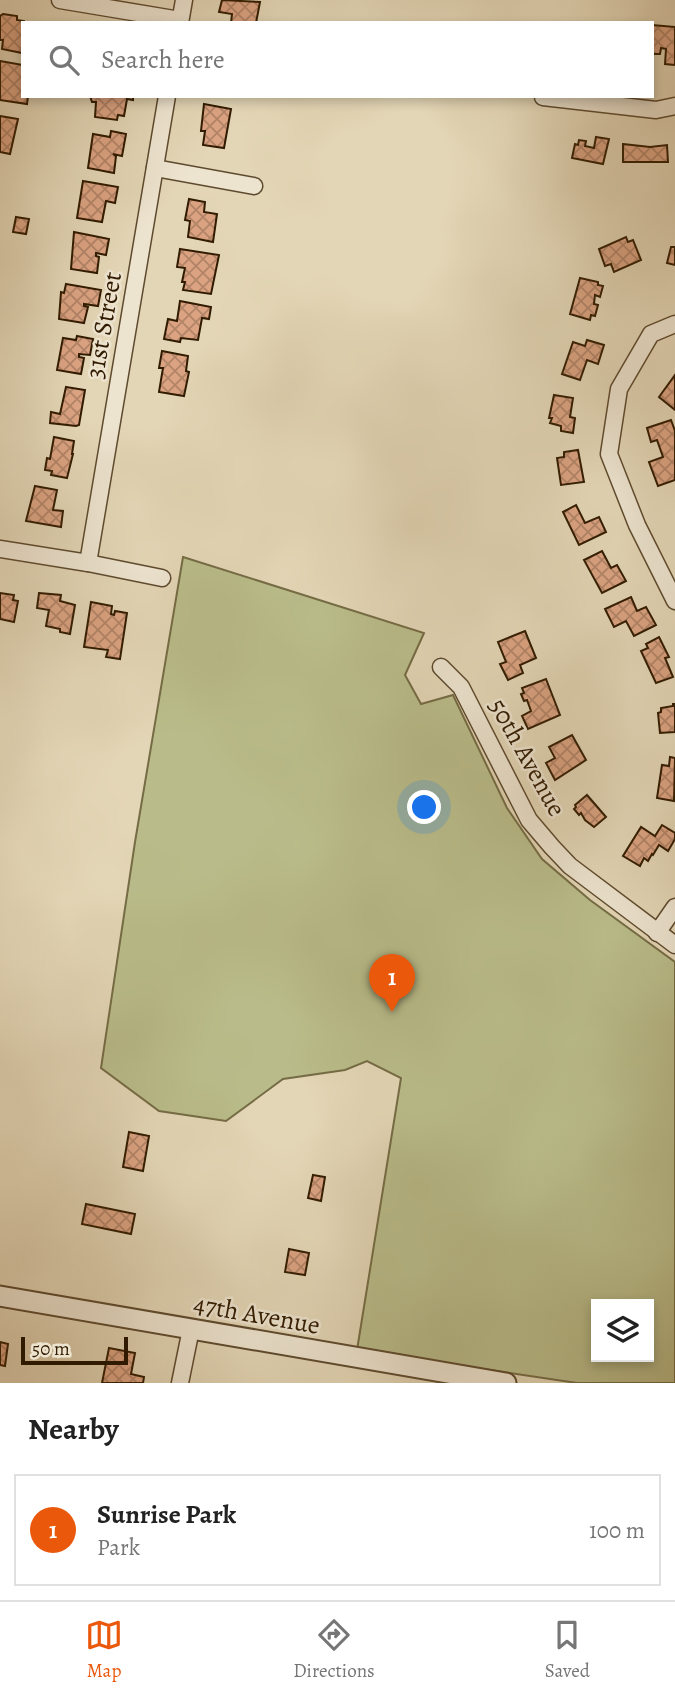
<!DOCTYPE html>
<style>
:root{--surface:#fff;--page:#f6f6f6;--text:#222;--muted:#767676;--line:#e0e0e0;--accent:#ea580c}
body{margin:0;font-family:Alegreya,serif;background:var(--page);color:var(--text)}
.controls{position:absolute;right:21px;bottom:21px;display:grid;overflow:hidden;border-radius:0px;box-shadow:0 4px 10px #0003}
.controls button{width:63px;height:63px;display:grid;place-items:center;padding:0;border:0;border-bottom:2px solid var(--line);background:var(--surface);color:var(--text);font:35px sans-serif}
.scale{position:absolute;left:21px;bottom:18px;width:107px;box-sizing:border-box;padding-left:7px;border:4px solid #311b00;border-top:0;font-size:19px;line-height:24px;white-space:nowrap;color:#311b00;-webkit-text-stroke:5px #ede4d0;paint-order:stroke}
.you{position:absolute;left:425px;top:808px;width:24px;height:24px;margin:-18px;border:5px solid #fff;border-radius:50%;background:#1a73e8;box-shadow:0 0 0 10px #1a73e833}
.badge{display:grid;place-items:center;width:46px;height:46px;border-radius:50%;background:var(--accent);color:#fff;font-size:23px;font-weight:700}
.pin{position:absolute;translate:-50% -58px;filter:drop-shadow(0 2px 4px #0008)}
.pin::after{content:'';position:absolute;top:37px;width:24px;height:21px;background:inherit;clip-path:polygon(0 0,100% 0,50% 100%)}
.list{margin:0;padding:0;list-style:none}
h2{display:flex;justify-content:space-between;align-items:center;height:91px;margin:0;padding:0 28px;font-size:30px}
h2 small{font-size:23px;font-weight:400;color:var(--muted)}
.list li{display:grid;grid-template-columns:46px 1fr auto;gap:21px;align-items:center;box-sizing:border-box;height:112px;margin:0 14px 14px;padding:0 14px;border:2px solid var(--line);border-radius:0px}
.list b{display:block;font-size:26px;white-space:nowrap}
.list p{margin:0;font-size:23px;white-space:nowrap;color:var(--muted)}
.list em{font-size:23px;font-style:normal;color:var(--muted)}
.icon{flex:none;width:38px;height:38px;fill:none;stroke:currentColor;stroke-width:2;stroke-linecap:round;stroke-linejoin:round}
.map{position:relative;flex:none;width:675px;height:1383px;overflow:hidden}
.search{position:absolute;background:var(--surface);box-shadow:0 4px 10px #0003;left:21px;right:21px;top:21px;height:77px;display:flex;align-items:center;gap:18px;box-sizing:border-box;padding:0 24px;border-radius:0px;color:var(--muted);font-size:26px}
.sheet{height:217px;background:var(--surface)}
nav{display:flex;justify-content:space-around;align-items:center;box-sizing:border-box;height:98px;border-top:2px solid var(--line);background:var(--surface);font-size:19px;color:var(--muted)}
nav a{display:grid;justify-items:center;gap:4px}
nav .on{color:var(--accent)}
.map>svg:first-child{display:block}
</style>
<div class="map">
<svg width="675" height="1383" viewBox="0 0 675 1383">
<defs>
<pattern id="building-cross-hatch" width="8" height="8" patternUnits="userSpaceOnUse" patternTransform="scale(1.75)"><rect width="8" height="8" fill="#dba382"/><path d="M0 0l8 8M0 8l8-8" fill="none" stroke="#b28468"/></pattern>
</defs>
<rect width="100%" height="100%" fill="#e3d6b6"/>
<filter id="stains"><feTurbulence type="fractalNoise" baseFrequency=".00286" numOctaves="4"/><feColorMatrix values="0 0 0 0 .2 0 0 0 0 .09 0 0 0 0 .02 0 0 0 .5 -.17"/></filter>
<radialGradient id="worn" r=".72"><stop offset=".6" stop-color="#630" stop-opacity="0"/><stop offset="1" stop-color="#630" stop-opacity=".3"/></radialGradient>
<!-- green -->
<path fill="#b9bc8a" stroke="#756c45" stroke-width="2" fill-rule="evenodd" d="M183 557 424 633 405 675 421 704 453 695 507 808 542 859 590 900 675 962V1383H577L357 1350 401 1078 367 1061 345 1070 283 1079 226 1121 159 1111 101 1068 135 842ZM596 1304H649V1357H596Z"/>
<!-- building -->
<g fill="url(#building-cross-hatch)" stroke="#311b00" stroke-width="2">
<polygon points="222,0 260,2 256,23 231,23 232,14 219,12"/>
<polygon points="3,14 17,16 17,20 24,21 22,53 2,49 3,40 0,40 0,16"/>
<polygon points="652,25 675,27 675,65 665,64 666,49 661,48 660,54 652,54"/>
<polygon points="0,61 23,65 23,96 28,96 27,104 0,100"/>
<polygon points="90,96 133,96 133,100 127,99 124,116 118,115 117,120 95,117 96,102 92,102"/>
<polygon points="204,104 231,109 224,148 203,145 205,131 201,131"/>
<polygon points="0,116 18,119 10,154 0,152"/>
<polygon points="111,131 126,134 122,156 113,154 116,156 114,173 88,168 93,134 110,137"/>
<polygon points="596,137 609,139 603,164 572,158 575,144 578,145 579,140 586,141 585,146 594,148"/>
<polygon points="623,144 650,147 667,145 668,162 623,162"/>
<polygon points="83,181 118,187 115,203 106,201 102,222 77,218"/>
<polygon points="189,199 205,202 204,212 217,214 213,242 188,237 190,221 185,220"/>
<polygon points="16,217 29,219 26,234 13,232"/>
<polygon points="74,232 109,239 106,255 96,253 96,256 99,257 97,273 71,269"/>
<polygon points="626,237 628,242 633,240 641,260 614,272 611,264 605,266 599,249"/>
<polygon points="671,247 675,247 675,265 667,263"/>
<polygon points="180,249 219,255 211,294 183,290 185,282 182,282 185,268 177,267"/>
<polygon points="580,278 598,282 598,285 603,286 600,297 595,295 594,304 598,305 595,316 591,315 590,320 570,314"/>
<polygon points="66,284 101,290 98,306 84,304 84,306 88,307 84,323 59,319 61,292 64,293"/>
<polygon points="180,301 211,307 209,319 202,318 198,340 181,338 180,342 164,339 168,319 177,321"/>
<polygon points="77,336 93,339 90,355 79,354 79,357 84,358 81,374 57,370 63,338 76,340"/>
<polygon points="587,340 604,345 598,364 587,360 580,380 562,374 573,342 585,346"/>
<polygon points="162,351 188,356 186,371 189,372 184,396 159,392 163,368 159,368"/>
<polygon points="675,375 675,410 659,397"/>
<polygon points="66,387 85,390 79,425 76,426 50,423 51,412 60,414"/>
<polygon points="554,395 573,398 570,417 575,418 573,433 561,431 561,426 550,423 552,418 549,418"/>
<polygon points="671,420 675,431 675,480 658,486 649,462 663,457 657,440 651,442 647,428"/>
<polygon points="54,437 74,441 72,454 73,454 67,478 51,475 52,471 45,470 47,458 50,459"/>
<polygon points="578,450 584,482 561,485 557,458 564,457 564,452"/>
<polygon points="35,486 57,490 53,510 63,511 61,527 26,521"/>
<polygon points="576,505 585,523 599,517 606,532 579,545 563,512"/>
<polygon points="602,551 611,568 617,565 626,581 602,593 584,560"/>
<polygon points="0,593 14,595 13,600 18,601 14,622 0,619"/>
<polygon points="39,593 61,595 60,601 75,605 70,634 60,632 60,629 46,626 49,610 37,608"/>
<polygon points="631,597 637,611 646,607 656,625 634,636 626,621 614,627 605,609"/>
<polygon points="91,602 112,606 111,614 114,615 115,611 127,613 120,659 106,657 108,650 84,647"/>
<polygon points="525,631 536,658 520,665 523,673 508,680 500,664 506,662 498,642"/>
<polygon points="659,637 669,657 665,658 673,677 656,683 641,651 648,648 646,644"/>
<polygon points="546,679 560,715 528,729 522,716 531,711 527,700 524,701 521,694 524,693 522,688"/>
<polygon points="673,704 675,704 675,732 660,733 658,713 661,712 661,708 673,706"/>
<polygon points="572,735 586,760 555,780 546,763 555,758 549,747"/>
<polygon points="670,757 675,758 674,801 657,798 662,765 669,766"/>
<polygon points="587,795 606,817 594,827 585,820 581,813 579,815 574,809 576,807 575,805"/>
<polygon points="662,825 675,833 675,839 668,851 659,845 653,855 652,854 648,861 644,858 640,866 623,856 641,827 655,836"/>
<polygon points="129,1132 149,1136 143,1171 123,1167"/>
<polygon points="313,1175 325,1177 321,1201 308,1198"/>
<polygon points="86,1204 135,1214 131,1234 82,1224"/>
<polygon points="289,1249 309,1253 305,1275 285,1272"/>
<polygon points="0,1342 8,1344 5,1366 0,1365"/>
<polygon points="109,1348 135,1353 131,1374 144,1377 143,1383 102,1383"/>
</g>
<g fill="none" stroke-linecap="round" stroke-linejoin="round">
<defs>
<g id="minor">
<polyline points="60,0 180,20"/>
<polyline points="180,23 184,0"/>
<polyline points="543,97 656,110 675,106"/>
<polyline points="155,168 254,186"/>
<polyline points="675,324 651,334 619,389 609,454 637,525 675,601"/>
<polyline points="0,549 88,563 162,578"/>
<polyline points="88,563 167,96"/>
<polyline points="441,667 461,687 529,820 552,847 570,866 675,945"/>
<polyline points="657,933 675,907"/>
<polyline points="180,1383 191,1329"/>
</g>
<polyline id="tertiary" points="0,1296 506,1383"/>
</defs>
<!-- minor casing -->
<use href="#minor" stroke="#5e4a2e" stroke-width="19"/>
<!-- tertiary casing -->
<use href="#tertiary" stroke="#5e4a2e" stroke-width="23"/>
<!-- minor -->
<use href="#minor" stroke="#ede4d0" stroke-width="16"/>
<!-- tertiary -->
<use href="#tertiary" stroke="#ede4d0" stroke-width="19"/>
</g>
<g text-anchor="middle" stroke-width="5" stroke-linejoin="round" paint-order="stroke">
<!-- street labels -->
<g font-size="26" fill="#311b00" stroke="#ede4d0">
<text transform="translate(103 325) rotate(-80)" y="9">31st Street</text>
<text transform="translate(528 757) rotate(61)" y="9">50th Avenue</text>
<text transform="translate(257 1314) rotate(10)" y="9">47th Avenue</text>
</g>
</g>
<rect width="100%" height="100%" filter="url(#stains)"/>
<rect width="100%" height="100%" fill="url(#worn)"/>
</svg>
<div class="controls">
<button><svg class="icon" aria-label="layers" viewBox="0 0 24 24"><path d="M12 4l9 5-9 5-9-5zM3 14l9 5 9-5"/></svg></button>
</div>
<div class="scale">50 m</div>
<div class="you"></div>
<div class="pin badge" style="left:392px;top:1012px">1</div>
<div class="search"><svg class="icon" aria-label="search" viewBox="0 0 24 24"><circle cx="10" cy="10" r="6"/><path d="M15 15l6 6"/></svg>Search here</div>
</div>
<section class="sheet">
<h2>Nearby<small></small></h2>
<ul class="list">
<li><span class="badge">1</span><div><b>Sunrise Park</b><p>Park</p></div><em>100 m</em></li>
</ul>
</section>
<nav>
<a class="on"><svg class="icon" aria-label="map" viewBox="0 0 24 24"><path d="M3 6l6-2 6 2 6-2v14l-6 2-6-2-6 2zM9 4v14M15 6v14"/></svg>Map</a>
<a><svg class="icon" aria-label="directions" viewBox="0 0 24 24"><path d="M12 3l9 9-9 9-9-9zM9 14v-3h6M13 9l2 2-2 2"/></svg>Directions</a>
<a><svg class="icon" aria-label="saved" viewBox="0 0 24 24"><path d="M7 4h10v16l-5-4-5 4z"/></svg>Saved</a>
</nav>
